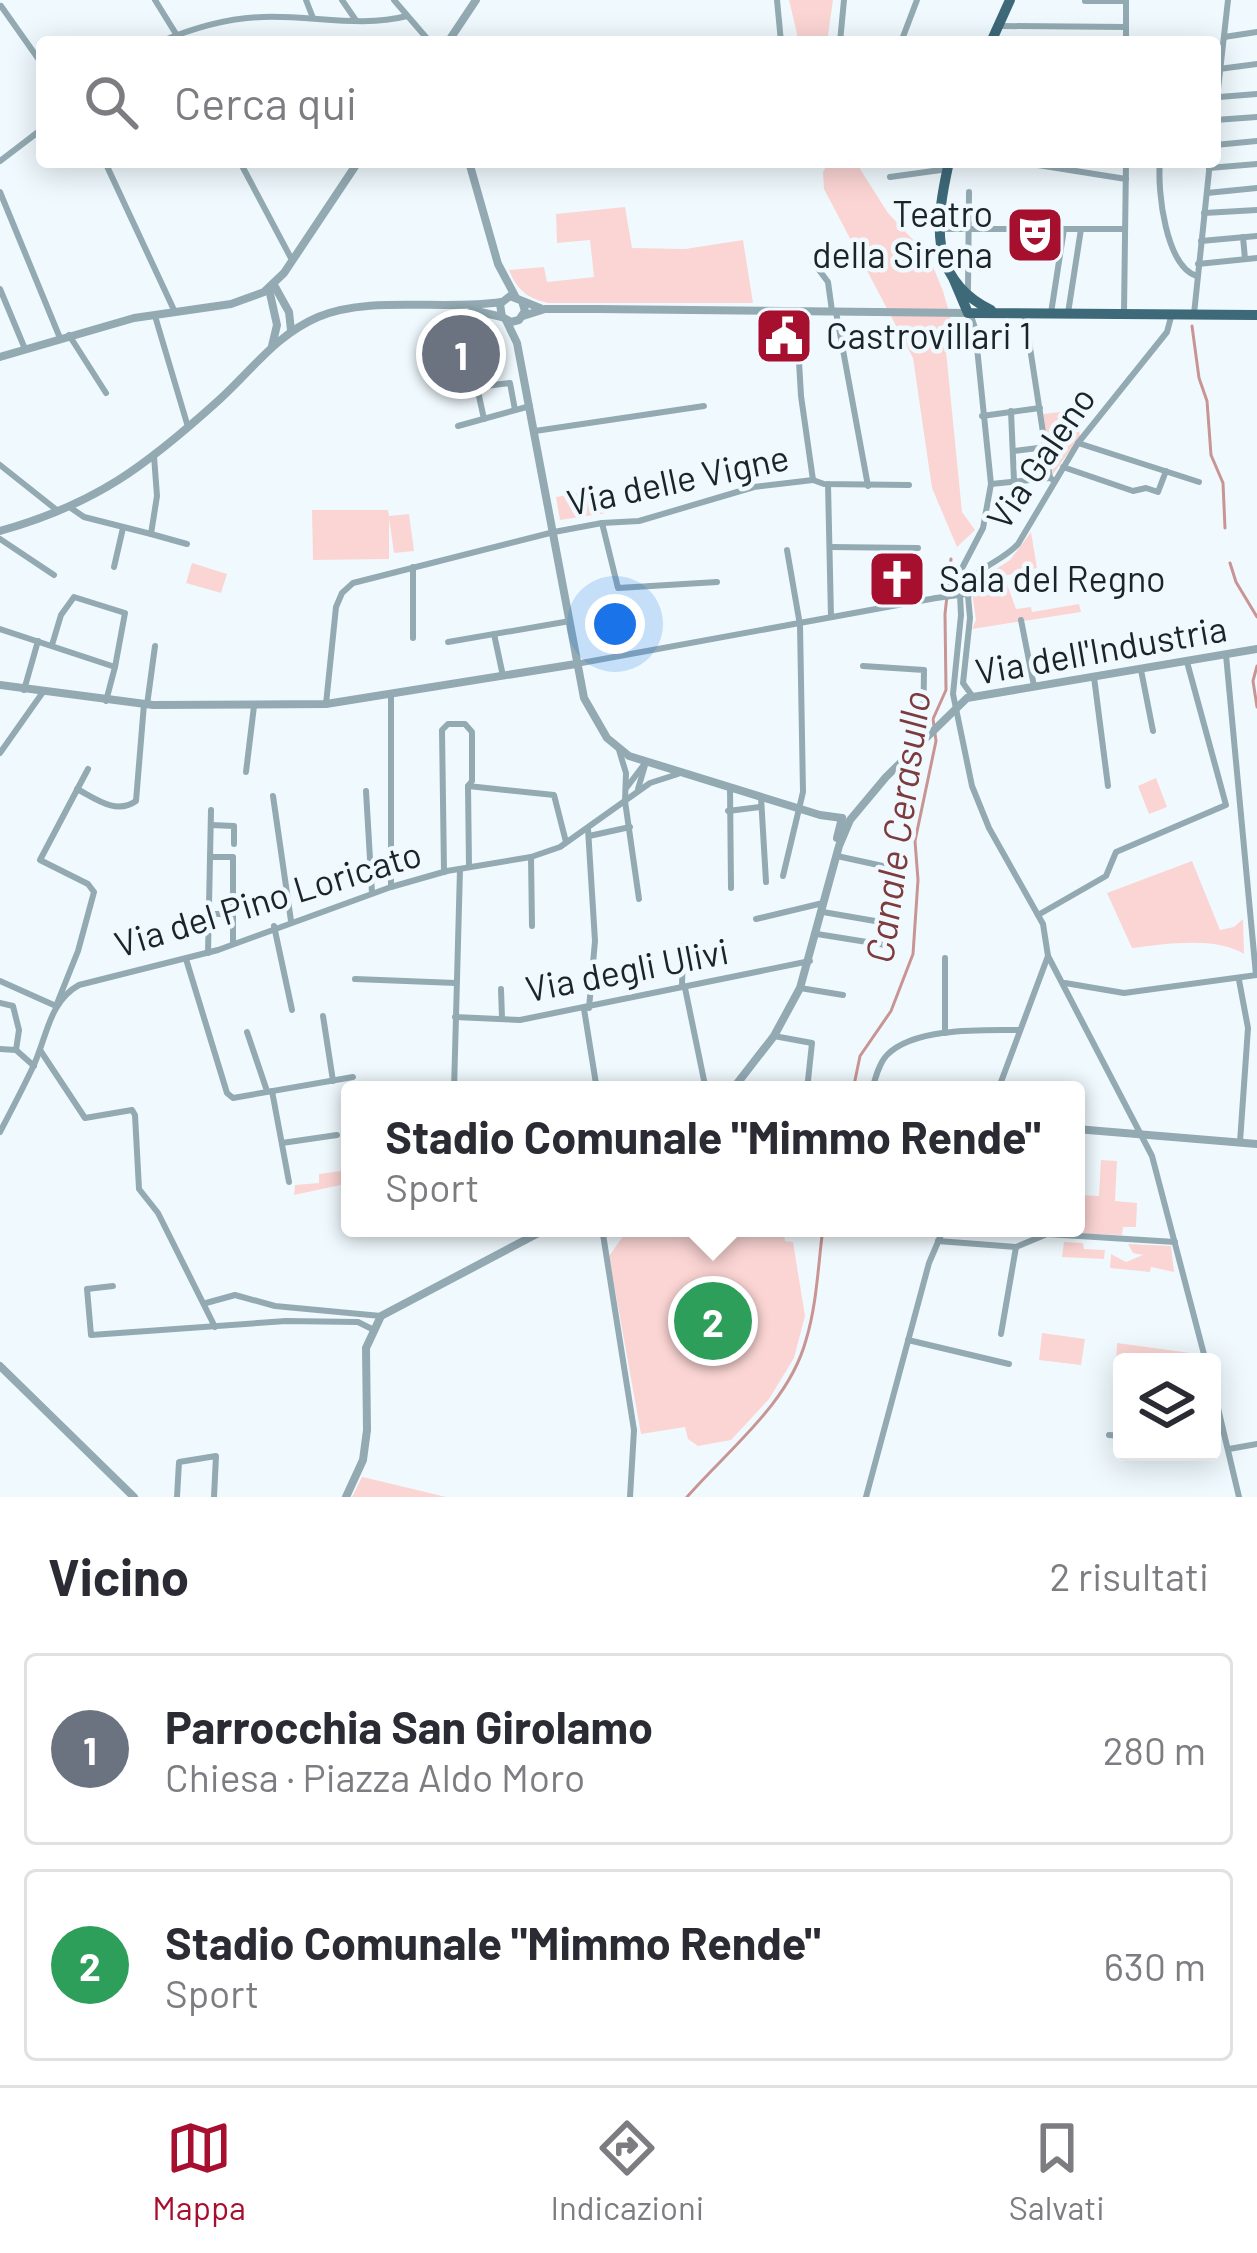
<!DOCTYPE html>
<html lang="it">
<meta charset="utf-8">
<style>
:root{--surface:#fff;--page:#f2f2f3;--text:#2b2b33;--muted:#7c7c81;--line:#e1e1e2;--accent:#a70f2f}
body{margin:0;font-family:Barlow,sans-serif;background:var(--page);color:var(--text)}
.controls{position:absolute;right:36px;bottom:36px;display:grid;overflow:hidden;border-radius:12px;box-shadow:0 6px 30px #0003}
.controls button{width:108px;height:108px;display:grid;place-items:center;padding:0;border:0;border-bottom:3px solid var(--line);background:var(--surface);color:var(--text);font:60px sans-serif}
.you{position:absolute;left:615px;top:624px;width:42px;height:42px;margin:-30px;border:9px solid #fff;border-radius:50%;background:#1a73e8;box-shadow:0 0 0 18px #1a73e833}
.badge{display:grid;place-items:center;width:78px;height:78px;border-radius:50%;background:var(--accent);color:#fff;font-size:39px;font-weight:700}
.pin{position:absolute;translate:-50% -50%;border:6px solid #fff;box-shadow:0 3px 12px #0006}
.popup{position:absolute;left:341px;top:1081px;width:744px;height:156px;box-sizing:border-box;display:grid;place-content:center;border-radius:12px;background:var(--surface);filter:drop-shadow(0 3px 9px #0005);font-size:39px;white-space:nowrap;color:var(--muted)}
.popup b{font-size:45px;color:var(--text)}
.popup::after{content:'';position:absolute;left:50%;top:100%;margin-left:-24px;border:24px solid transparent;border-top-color:var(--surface)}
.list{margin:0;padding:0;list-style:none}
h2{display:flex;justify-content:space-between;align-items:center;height:156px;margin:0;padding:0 48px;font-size:51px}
h2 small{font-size:39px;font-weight:400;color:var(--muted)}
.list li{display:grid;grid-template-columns:78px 1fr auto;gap:36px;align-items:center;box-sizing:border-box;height:192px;margin:0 24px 24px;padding:0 24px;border:3px solid var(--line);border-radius:12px}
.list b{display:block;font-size:45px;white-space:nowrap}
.list p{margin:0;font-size:39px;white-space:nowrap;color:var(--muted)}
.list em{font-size:39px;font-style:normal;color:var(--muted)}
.icon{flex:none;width:66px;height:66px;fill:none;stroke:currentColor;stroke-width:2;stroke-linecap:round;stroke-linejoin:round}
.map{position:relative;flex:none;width:1257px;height:1497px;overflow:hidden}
.search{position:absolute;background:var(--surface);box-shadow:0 6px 30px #0003;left:36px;right:36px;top:36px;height:132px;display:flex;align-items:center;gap:30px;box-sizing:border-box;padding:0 42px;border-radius:12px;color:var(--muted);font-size:45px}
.sheet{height:588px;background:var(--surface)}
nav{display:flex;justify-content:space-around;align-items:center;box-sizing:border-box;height:168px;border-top:3px solid var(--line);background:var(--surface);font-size:33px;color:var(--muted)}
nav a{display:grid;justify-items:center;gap:6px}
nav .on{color:var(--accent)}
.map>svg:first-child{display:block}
</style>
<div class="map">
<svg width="1257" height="1497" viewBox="0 0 1257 1497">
<rect width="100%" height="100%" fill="#f0fafe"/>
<!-- green -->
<g fill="#fbd5d4">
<polygon points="789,0 833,0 827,42 799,42"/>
<polygon points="829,162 860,162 860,169 888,213 929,257 943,291 951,319 946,351 962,512 975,530 957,547 932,488 913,358 824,189 823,172"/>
<path d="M625 207 632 248 685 249 743 240 753 303H549C528 299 517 290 509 270L544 267 547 282 594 277 590 240 557 243 556 214Z"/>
<polygon points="1077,410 1080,437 1053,474 1043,414"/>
<polygon points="603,489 607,513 560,520 556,497"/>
<polygon points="388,510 389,516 409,514 414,551 394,553 389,518 389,559 313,560 312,510"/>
<polygon points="1031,532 1037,568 1004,576 1016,609 1031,607 1032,612 1079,604 1081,612 972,629 976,620 971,585 1010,560"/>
<polygon points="192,563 227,574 221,593 186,583"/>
<polygon points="1156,778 1167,807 1149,814 1138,786"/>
<path d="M1192 861 1220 930 1234 927 1243 919 1244 954C1216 936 1165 944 1132 948L1107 893Z"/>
<polygon points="1101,1160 1117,1161 1115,1201 1137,1203 1136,1227 1123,1227 1122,1235 1059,1233 1060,1228 1076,1228 1076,1195 1099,1196"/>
<polygon points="348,1170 350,1183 294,1195 295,1185 319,1183 319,1174"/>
<polygon points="629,1228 783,1228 785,1241 793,1242 805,1316 794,1358 769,1399 731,1440 698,1446 688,1439 685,1427 641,1434 609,1256"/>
<polygon points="1064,1242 1083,1243 1084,1249 1105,1250 1104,1259 1062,1257"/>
<polygon points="1128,1244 1171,1246 1174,1272 1151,1267 1150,1272 1110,1268 1111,1254 1126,1262 1143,1255 1133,1253"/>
<polygon points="1042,1333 1085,1339 1081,1365 1039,1360"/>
<polygon points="1117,1343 1198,1354 1200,1362 1122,1362 1122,1370 1116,1369"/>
<polygon points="362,1477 363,1477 446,1497 352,1497"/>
</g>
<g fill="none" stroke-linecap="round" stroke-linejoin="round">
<!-- stream -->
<g stroke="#c99494" stroke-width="3">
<polyline points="1192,326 1199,378 1207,401 1211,455 1223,483 1225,528"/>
<polyline points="1230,563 1236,582 1257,617"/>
<polyline points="1257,666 1253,681 1257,707"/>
<polyline points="853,1090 860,1056 891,1011 913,954 918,880 915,841 936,741 933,719 946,690 945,614 951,559"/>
<path d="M687 1497C729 1449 789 1403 806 1340 817 1304 818 1265 823 1228"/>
</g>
<!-- minor -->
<g stroke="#93aab3" stroke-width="6">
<polyline points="155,0 181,42"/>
<polyline points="306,0 313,18"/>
<polyline points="342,0 355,19"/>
<polyline points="394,0 430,42"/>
<polyline points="777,0 781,42"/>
<polyline points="1085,1 1126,1"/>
<polyline points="1,6 42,64"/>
<polyline points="1001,26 1126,27"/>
<polyline points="1224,37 1257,32"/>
<path d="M160 42C193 28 227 18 263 17 311 15 361 28 407 16"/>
<polyline points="840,42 844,0"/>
<polyline points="901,42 917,0"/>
<polyline points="1126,42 1126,0"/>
<polyline points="1219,69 1257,64"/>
<polyline points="1219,97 1257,94"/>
<polyline points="1215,116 1228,0"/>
<polyline points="1215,120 1257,117"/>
<polyline points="1215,145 1257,141"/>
<polyline points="0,161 42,129"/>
<polyline points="105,162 174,310"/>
<polyline points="240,162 292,260"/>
<polyline points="1019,162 1126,179"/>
<path d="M1160 162C1157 191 1166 267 1197 276"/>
<polyline points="1209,168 1257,164"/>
<polyline points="890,177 948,169"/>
<polyline points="0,192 60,338"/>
<polyline points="1207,193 1257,188"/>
<polyline points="1204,213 1257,210"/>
<polyline points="942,229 1124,229"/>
<polyline points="1243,237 1245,259"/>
<polyline points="1201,241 1257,236"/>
<polyline points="813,262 828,282 832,311"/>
<polyline points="1198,264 1257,258"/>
<polyline points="0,289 25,349"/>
<polyline points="968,289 969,192"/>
<polyline points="796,310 801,396 813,480"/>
<polyline points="836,312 868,486"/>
<polyline points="1051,313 1064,229"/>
<polyline points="1068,313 1081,229"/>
<polyline points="1124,313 1126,162"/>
<polyline points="1194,314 1210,162"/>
<polyline points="1025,315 1050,478 1055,481"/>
<polyline points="155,316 188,427"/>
<polyline points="971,316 975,328 991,484 983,528 959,574 961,615 953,694 972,786 989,828 1043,924 1048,956 998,1090"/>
<polyline points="69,335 106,393"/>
<polyline points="1011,411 1014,481"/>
<polyline points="982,416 1040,408"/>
<polyline points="484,419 477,387 510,383 515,410"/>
<polyline points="458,426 530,406"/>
<polyline points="535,431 704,406"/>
<polyline points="1078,443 1199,482"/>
<polyline points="1014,451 1046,447"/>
<polyline points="154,456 157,496 151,534 187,544"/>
<polyline points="0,465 58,511"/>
<polyline points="1063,467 1133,491 1146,488 1158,492 1166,471"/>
<polyline points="813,480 824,484 909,485"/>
<polyline points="828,484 831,617"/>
<polyline points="991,484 1050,478"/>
<polyline points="71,508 84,517 151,534"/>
<polyline points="602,523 618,588 717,582"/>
<polyline points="0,539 54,575"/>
<polyline points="830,547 918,548"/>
<polyline points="114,567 123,528"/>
<polyline points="413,567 413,638"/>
<polyline points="1021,620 1034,686"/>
<polyline points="0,629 115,667 106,701"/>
<polyline points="494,634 503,676"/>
<polyline points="448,642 570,621"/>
<polyline points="52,645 61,615 74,597 125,613 115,667"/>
<polyline points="1226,655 1256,975"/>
<polyline points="576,664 936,598"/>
<polyline points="863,666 924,670 923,741"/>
<polyline points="1141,670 1153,731"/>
<polyline points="1094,677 1108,786"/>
<polyline points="24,690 38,641"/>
<path d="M973 697 963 683 970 618 967 585C979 566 1003 561 1018 544L1078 443 1167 332 1171 317"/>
<polyline points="326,704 336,607 342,593 353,583 554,532 602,523 639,521 754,487 813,480"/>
<polyline points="147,705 155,646"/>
<polyline points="619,750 626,773 625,801 639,899"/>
<polyline points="0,753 43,692"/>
<polyline points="246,772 254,706"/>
<polyline points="468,786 554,795 566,842"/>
<polyline points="627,787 646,762"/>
<polyline points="730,787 731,888"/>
<path d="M77 789C96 799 116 815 136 801L144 704"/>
<polyline points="638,789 646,762"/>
<polyline points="366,791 372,893"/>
<polyline points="273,796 291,921"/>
<polyline points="761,797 766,882"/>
<polyline points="728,811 760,807"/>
<polyline points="211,825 234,826 234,844"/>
<polyline points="588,829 595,941 589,1008"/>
<polyline points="589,836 630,827"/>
<polyline points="837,856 892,868"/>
<polyline points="210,857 233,857 233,943"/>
<polyline points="531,857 532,926"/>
<polyline points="444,872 442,730 448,724 465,724 472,732 472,781 468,786 469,867"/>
<polyline points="783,876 803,792 800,625 787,550"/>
<polyline points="391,887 391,694"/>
<polyline points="823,912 898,925"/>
<polyline points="209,914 233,914"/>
<polyline points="1038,915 1106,876 1116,852 1226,805 1187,662"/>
<polyline points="756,919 823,903"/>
<polyline points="274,926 292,1010"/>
<polyline points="817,934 892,946"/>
<polyline points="208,953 211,810"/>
<polyline points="1048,956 1152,1156 1206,1362"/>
<polyline points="186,959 227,1093 233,1098 353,1077"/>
<polyline points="355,979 456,983"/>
<polyline points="1239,980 1248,1028 1240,1142"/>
<polyline points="0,981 56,1006 78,951 94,892 88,884 40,860 88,769"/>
<polyline points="1065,983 1124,993 1257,975"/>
<polyline points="682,987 683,946"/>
<polyline points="685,988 706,1090"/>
<polyline points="800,988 843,995"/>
<polyline points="501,989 502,1018"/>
<polyline points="0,1003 13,1006 19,1030 16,1050"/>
<polyline points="584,1009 597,1090"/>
<polyline points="323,1016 333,1081"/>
<polyline points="455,1017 520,1020 810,961"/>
<polyline points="247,1032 267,1091"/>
<polyline points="945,1033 945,958"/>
<polyline points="774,1036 812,1043 807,1090"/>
<polyline points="0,1049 16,1050 34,1066"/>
<polyline points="40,1050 85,1118 132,1110 135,1115 139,1189 158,1213 215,1327"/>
<polyline points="454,1090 460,869"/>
<path d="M872 1090C875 1079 879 1063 887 1055 914 1027 985 1030 1019 1030"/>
<polyline points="272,1091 289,1182"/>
<path d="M0 1132C11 1111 22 1090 32 1069 47 1039 48 1002 79 985L218 950 391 887 447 871 531 857 560 847 650 783 678 774"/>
<polyline points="282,1143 337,1135"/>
<polyline points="602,1228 634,1430 630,1497"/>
<polyline points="938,1241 1016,1247 1047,1234 1175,1242"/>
<polyline points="113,1286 87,1289 91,1335 286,1321 358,1322 372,1329"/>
<polyline points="206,1303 235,1295 275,1306 381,1316"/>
<polyline points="1001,1334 1016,1247"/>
<polyline points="908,1340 1009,1364"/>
<polyline points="1212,1383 1239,1497"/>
<polyline points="1109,1435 1122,1436"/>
<polyline points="1229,1449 1257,1444"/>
<polyline points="177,1497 179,1462 216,1456 214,1497"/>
<polyline points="866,1497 929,1263 944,1228"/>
</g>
<!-- tertiary -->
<g stroke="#93aab3" stroke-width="8">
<polyline points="448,42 476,0"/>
<polyline points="469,162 498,264 515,296"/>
<polyline points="274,285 289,312 291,330"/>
<polyline points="269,289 277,325 272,346"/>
<polyline points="522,301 525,311 519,320 511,322 502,317 500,304 510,296 540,308"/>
<polyline points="472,310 502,317"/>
<polyline points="523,316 545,309 596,309 968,313"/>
<polyline points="506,320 517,343 584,698 607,738 629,756 820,815 842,818"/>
<polyline points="0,357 134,318 231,304 264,292 284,273 358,162"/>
<path d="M0 531C96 504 146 466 219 400 252 370 276 335 318 317 370 295 444 311 501 302"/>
<polyline points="0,685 153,705 326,704 576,664"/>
<polyline points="837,838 842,818"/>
<polyline points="732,1090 774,1036 800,988 839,846 850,820 886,777 967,698 1257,649"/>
<polyline points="1076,1129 1257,1144"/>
<polyline points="0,1366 134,1497"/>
<polyline points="346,1497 363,1460 367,1430 366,1348 381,1316 548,1228"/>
</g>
<!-- primary -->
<g stroke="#3e6979" stroke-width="10">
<polyline points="991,42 1010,0"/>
<path d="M949 162C936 220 927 279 991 310"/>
<polyline points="954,280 968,313 1257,315"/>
</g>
<!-- minor-bridge -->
<polyline stroke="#93aab3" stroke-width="6" points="936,598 974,593"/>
</g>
<!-- icons -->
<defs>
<symbol id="theatre-square" viewBox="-11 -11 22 22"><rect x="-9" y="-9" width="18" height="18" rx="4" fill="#a70f2f" stroke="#f0fafe"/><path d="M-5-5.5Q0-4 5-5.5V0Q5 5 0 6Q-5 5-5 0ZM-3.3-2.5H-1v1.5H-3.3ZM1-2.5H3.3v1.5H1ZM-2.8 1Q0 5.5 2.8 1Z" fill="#fff"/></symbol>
<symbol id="civic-square" viewBox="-11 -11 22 22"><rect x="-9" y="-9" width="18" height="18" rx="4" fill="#a70f2f" stroke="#f0fafe"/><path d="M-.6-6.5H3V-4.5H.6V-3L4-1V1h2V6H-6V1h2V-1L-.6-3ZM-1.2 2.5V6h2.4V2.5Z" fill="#fff"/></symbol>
<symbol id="church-square" viewBox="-11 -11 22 22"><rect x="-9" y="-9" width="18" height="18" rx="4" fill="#a70f2f" stroke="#f0fafe"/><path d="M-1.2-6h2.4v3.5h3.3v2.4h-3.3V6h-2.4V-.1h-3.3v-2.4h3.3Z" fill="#fff"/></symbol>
</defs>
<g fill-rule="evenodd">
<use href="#theatre-square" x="1002" y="202" width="66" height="66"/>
<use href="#civic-square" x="751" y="303" width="66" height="66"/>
<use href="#church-square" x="864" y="546" width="66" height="66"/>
</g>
<g text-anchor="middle" stroke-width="9" stroke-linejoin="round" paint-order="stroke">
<!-- poi labels -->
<g font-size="36" fill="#1b2529" stroke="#f0fafe" text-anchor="start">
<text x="993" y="227" text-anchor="end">Teatro<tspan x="993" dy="41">della Sirena</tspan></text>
<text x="826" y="349">Castrovillari 1</text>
<text x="939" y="592">Sala del Regno</text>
</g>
<!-- street labels -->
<g font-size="36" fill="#1b2529" stroke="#f0fafe">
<text transform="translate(1041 458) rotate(-56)" y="13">Via Galeno</text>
<text transform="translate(678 480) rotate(-12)" y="13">Via delle Vigne</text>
<text transform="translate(1101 650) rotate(-10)" y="13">Via dell'Industria</text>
<text transform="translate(268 899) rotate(-17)" y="13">Via del Pino Loricato</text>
<text transform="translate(627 970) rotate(-11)" y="13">Via degli Ulivi</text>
</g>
<!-- water labels -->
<g font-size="39" font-style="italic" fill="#7e3b3d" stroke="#f0fafe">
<text transform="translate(898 827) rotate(-82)" y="14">Canale Cerasullo</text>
</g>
</g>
</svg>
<div class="controls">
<button><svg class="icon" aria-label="layers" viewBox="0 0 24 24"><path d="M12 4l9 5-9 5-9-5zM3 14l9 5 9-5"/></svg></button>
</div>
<div class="you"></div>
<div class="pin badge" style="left:461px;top:354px;background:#6b7280">1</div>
<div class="pin badge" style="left:713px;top:1321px;background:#2e9e5b">2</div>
<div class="popup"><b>Stadio Comunale &quot;Mimmo Rende&quot;</b>Sport</div>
<div class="search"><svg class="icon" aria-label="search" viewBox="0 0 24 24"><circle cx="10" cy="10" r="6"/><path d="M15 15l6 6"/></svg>Cerca qui</div>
</div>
<section class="sheet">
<h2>Vicino<small>2 risultati</small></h2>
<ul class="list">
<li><span class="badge" style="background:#6b7280">1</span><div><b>Parrocchia San Girolamo</b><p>Chiesa · Piazza Aldo Moro</p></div><em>280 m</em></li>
<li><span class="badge" style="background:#2e9e5b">2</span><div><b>Stadio Comunale &quot;Mimmo Rende&quot;</b><p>Sport</p></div><em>630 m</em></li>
</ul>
</section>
<nav>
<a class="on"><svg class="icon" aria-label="map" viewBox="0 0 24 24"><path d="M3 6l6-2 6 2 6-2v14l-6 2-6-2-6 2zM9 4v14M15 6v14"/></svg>Mappa</a>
<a><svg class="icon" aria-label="directions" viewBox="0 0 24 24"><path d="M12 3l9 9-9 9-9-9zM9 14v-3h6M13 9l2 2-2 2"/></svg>Indicazioni</a>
<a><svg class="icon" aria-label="saved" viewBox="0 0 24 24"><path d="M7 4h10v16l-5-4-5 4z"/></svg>Salvati</a>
</nav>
